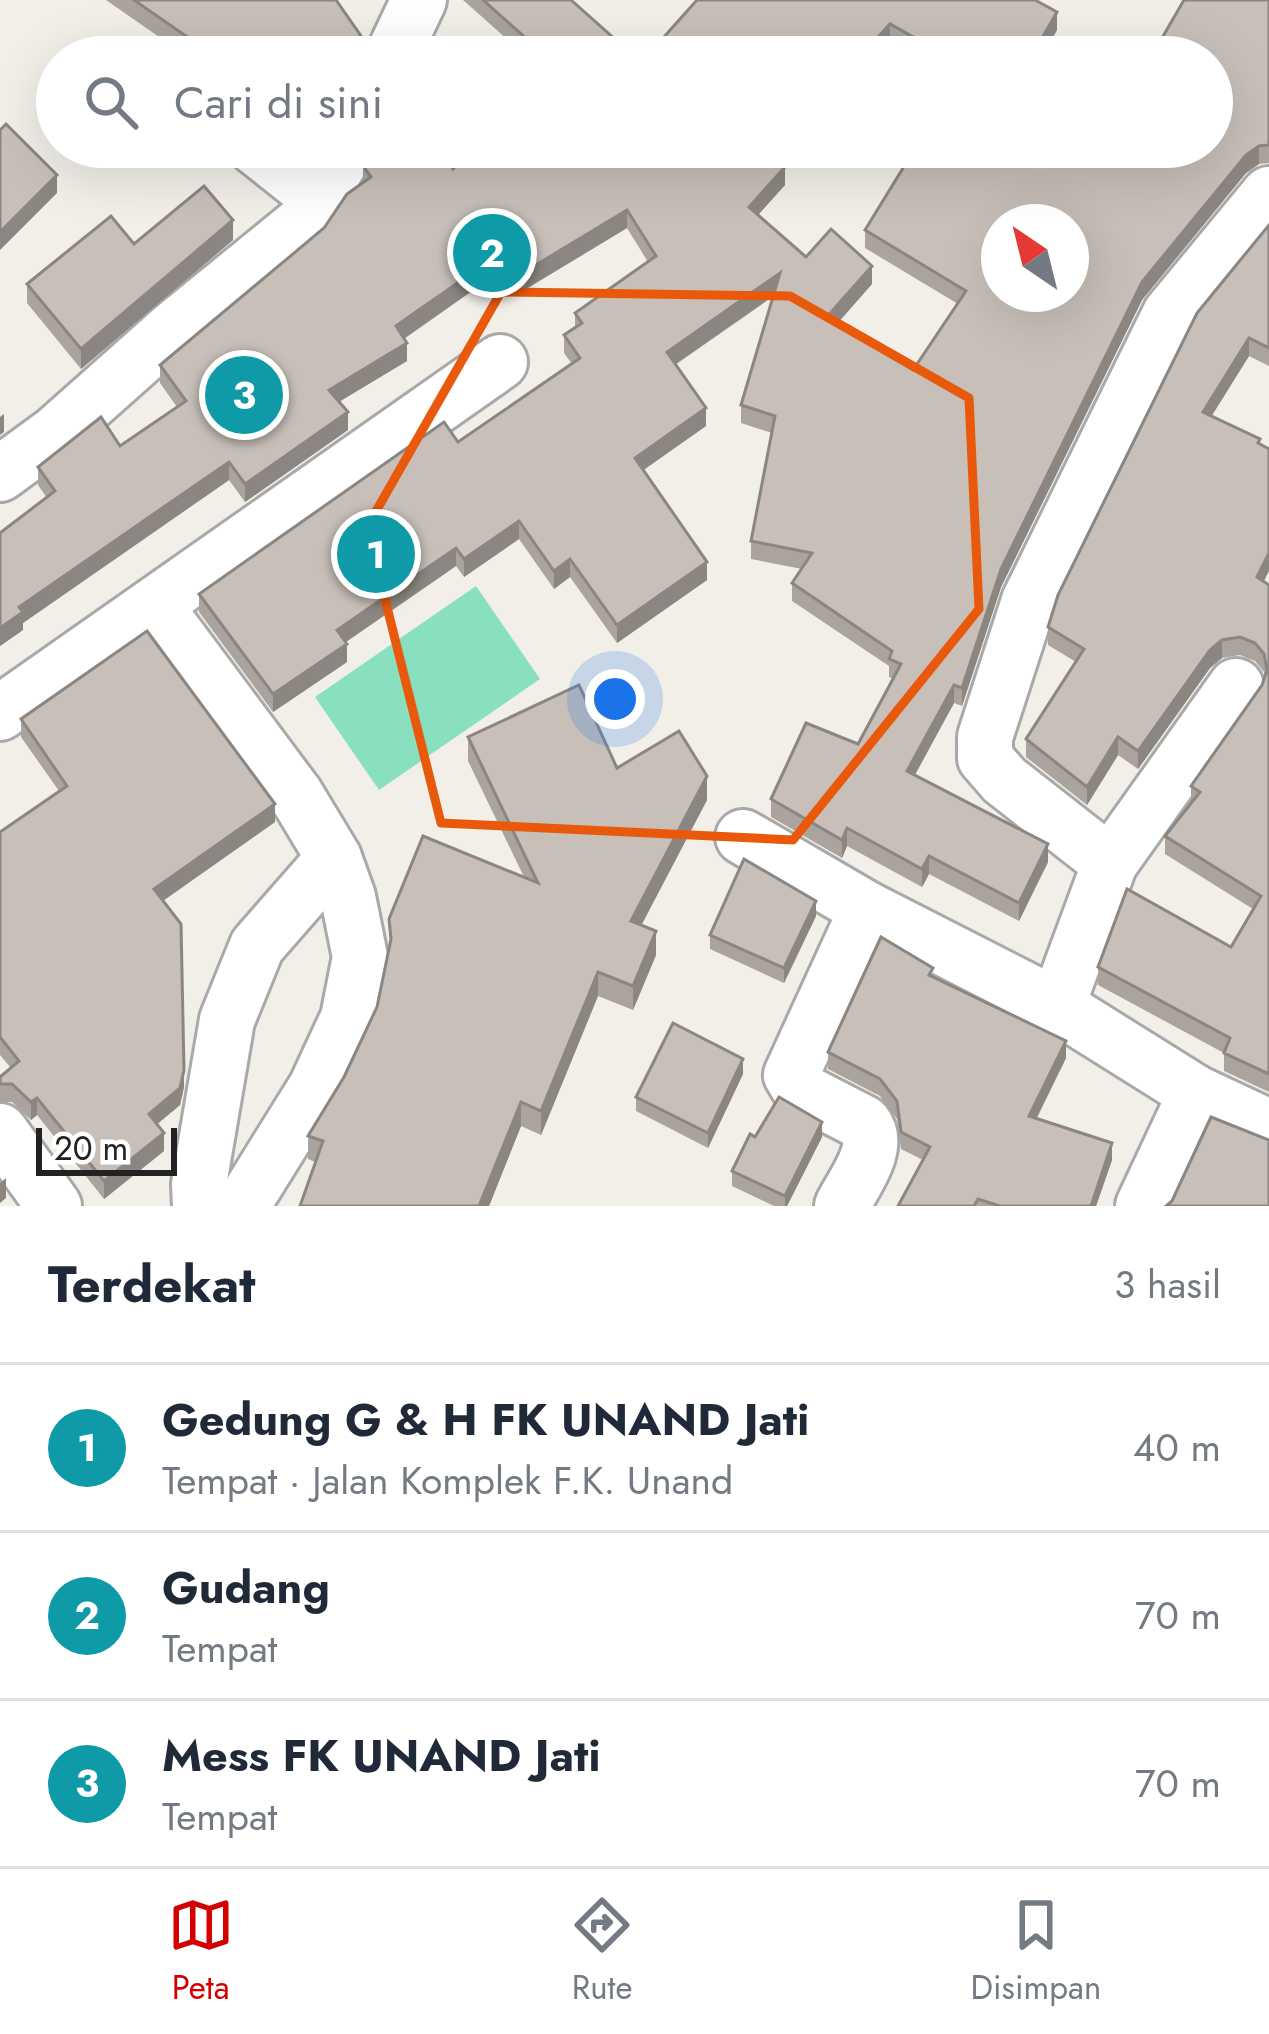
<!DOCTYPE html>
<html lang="id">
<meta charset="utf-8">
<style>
:root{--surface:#fff;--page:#f2f2f3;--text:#1f2937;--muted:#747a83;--line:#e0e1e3;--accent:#d40000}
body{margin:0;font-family:Jost,sans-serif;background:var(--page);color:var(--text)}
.compass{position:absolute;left:981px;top:204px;width:108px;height:108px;border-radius:50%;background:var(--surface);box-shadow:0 12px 48px #0002;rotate:325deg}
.scale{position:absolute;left:36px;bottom:30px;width:141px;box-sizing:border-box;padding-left:12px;border:6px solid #222;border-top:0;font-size:33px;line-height:42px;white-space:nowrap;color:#222;-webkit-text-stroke:9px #fff;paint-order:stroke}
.you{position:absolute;left:615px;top:699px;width:42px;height:42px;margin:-30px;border:9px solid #fff;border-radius:50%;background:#1a73e8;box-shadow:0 0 0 18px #1a73e833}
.badge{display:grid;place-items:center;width:78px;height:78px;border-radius:50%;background:var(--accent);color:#fff;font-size:39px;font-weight:700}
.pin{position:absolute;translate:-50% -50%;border:6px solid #fff;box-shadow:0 3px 12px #0006}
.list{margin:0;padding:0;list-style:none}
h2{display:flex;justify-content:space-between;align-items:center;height:156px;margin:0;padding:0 48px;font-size:51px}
h2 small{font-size:39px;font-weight:400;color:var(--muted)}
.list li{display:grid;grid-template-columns:78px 1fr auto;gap:36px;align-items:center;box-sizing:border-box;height:168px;padding:0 48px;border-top:3px solid var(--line)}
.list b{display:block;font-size:45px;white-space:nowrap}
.list p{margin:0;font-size:39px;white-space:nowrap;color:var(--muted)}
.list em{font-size:39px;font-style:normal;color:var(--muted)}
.icon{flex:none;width:66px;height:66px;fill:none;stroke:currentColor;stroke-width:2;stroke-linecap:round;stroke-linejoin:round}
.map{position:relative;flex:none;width:1269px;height:1206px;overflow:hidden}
.search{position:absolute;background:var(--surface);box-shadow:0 12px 48px #0002;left:36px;right:36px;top:36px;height:132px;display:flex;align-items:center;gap:30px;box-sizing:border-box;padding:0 42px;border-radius:66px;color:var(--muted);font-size:45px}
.sheet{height:660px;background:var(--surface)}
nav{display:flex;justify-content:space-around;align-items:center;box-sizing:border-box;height:168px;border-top:3px solid var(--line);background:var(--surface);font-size:33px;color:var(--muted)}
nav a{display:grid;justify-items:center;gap:6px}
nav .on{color:var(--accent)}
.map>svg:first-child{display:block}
</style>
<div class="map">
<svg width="1269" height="1206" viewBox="0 0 1269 1206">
<rect width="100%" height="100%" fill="#f2efe9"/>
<!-- pitch -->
<polygon fill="#88e0be" points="476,586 540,679 379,790 315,697"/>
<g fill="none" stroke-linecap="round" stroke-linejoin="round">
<defs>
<g id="minor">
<polyline points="392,57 419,0"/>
<polyline points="255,147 318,197"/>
<polyline points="0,474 56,433 174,328 304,222 349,147"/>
<polyline points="155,606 296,795 334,858 348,897 360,957 348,1018 316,1087 242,1206"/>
<polyline points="0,713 500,362"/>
<polyline points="743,837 867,909 1057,1006 1196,1093 1269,1127"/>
<polyline points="1110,863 1236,686"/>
<polyline points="1057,1006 1110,863 1004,780 985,758 985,737 1029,601 1170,314 1269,194"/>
<polyline points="0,1131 54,1206"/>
<polyline points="200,1206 199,1184 227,1020 257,946 334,858"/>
<path d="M842 1206C854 1182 883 1147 864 1123L800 1090 791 1075 867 909"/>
<polyline points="1143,1206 1196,1093"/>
</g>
</defs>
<!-- minor casing -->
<use href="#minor" stroke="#a9a9a9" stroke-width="60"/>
<!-- minor -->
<use href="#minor" stroke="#fff" stroke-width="54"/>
</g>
<!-- wall -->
<g fill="#aba49e">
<polygon points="106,0 336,0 366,57 188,57"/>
<polygon points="463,0 571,0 635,57 527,57"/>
<polygon points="697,0 1057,30 1049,44 1072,57 917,57 890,42 876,57 646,57"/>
<polygon points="1269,0 1269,163 1259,164 1246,173 1142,300 1001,587 962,706 954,703 915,775 1048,862 1019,921 929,874 922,887 847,846 842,858 771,817 771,799 858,744 893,679 889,677 889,666 792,601 792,583 802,569 751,559 751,541 772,433 741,423 741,405 774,296 675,365 706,426 643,470 707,580 617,643 570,577 554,589 519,539 464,577 456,566 346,642 347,662 273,712 199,612 199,594 458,442 572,364 564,353 564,335 575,328 575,313 648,262 627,228 516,295 499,272 404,339 407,361 339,401 348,430 245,502 229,480 23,623 23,630 0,646 47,498 38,485 38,467 120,446 177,407 160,383 160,365 324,228 363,182 363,166 453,169 781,163 785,185 758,215 806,257 872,284 837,324 913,370 958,304 865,248 865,230 1212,147"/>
<polygon points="1269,225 1269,366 1249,356 1211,416 1260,444 1264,581 1269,585 1269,1092 1224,1071 1224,1053 1098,985 1098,967 1231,947 1253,909 1165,854 1165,836 1191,804 1191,786 1262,685 1265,677 1264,672 1255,661 1240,655 1222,658 1210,668 1138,769 1118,755 1087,805 1026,757 1026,739 1076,662 1048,645 1048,627"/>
<polygon points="233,240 81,369 27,303 27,284 134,244"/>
<polygon points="21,719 275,822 163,901 184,1087 180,1105 157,1124 164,1151 104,1199 37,1115 31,1120 12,1102 0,1102 0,1077 11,1068 0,1055 0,832 59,791 21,737"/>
<polygon points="468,737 617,768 707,800 641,925 656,955 633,1010 598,996 541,1135 521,1126 489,1206 300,1206 315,1162 308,1159 308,1136 344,1077 377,1007 390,946 389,919 524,877 468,761"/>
<polygon points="816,916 784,983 710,949 710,935"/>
<polygon points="933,977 1066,1058 1037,1118 1112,1160 1096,1206 898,1206 923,1160 901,1149 897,1119 880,1096 828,1069 828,1052"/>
<polygon points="743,1074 708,1148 636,1111 636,1097"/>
<polygon points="755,1137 822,1137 787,1206 774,1206 732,1186 732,1171"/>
</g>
<!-- shaded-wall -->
<g fill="#8b8681">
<polygon points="1057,12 1057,30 1041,57 1041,40"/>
<polygon points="890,24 890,42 876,57 860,57"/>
<polygon points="1259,146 1259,164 1246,173 1142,300 1001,587 962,706 962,688 1001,569 1142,282 1246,155"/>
<polygon points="779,147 795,147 772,173 772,155"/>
<polygon points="785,167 785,185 749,225 749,207"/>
<polygon points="57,175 57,193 0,250 0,232"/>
<polygon points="627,210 627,228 516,295 516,277"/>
<polygon points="233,220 233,240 81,369 81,349"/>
<polygon points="499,254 499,272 396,344 396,326"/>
<polygon points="872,266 872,284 826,336 826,318"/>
<polygon points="780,273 780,291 667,370 667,352"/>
<polygon points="1249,338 1249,356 1203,430 1203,412"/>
<polygon points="407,343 407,361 329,408 329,390"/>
<polygon points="706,408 706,426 635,476 635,458"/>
<polygon points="348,412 348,430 245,502 245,484"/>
<polygon points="4,414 4,432 0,435 0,417"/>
<polygon points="229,462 229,480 23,623 23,630 0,646 0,628 19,607"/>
<polygon points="519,521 519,539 464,577 464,559"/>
<polygon points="456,548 456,566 337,648 337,630"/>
<polygon points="1269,553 1269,571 1257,595 1257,577"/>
<polygon points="570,559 570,577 554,589 554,571"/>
<polygon points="707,562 707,580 617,643 617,625"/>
<polygon points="1222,640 1222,658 1210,668 1138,769 1138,751 1210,650"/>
<polygon points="347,644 347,662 273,712 273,694"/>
<polygon points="954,685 954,703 907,789 907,771"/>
<polygon points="1118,737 1118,755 1087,805 1087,787"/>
<polygon points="707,776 707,800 631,945 631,921"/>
<polygon points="275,804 275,822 154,907 154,889"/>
<polygon points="847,828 847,846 842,858 842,840"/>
<polygon points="1048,844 1048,862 1019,921 1019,903"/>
<polygon points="929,856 929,874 922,887 922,869"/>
<polygon points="816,901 816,916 784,983 784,968"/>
<polygon points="656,931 656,955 633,1010 633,986"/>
<polygon points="598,972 598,996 541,1135 541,1111"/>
<polygon points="1066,1041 1066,1058 1029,1133 1029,1116"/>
<polygon points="743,1059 743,1074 708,1148 708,1133"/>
<polygon points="184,1070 184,1087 180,1105 149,1131 149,1114"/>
<polygon points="37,1098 37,1115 31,1120 31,1102"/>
<polygon points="521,1102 521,1126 489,1206 479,1206"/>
<polygon points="822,1122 822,1137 787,1206 785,1206 785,1196"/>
<polygon points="164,1133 164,1151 104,1199 104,1181"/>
<polygon points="1112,1143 1112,1160 1096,1206 1091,1206"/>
<polygon points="6,1178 6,1198 0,1203 0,1183"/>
</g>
<!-- building -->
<g fill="#c7bfb8" stroke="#8b8681" stroke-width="3" fill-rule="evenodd">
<polygon points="134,0 336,0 361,36 366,55 364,57 216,57"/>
<polygon points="483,0 571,0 635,57 531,57 538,49"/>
<polygon points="697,0 1035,0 1057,12 1041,40 1072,57 949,57 890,24 860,57 646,57"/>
<path d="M1184 0H1269V145L1259 146 1246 155 1142 282 1001 569 962 688 954 685 907 771 1048 844 1019 903 929 856 922 869 847 828 842 840 771 799 806 723 858 744 901 664 889 659 892 651 792 583 812 553 751 541 775 416 741 405 780 273 667 352 706 408 635 458 707 562 617 625 570 559 554 571 519 521 464 559 456 548 337 630 347 644 273 694 199 594 444 422 458 442 580 358 564 335 582 323 575 313 656 256 627 210 516 277 499 254 396 326 407 343 329 390 348 412 245 484 229 462 19 607 23 612 0 628V533L55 491 38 467 101 417 120 446 186 401 160 365 324 228 347 194 371 177 363 166 375 147H438L453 169 475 147H779L772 155 785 167 749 207 806 257 831 229 872 266 826 318 913 370 966 291 865 230 916 147H1212V57H1151ZM999 222H1071V294H999Z"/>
<polygon points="6,124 57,175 0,232 0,130"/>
<polygon points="204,186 233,220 81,349 27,284 111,216 134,244"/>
<polygon points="1269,225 1269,348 1249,338 1203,412 1260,439 1258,443 1269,449 1269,553 1257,577 1269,585 1269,1074 1224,1053 1230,1038 1098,967 1127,889 1231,947 1261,896 1165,836 1200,792 1191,786 1262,685 1267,670 1264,654 1255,643 1240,637 1222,640 1210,650 1138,751 1118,737 1087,787 1026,739 1084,649 1048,627 1058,595 1197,313"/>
<polygon points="147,631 275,804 154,889 181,924 184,1070 180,1088 149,1114 164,1133 104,1181 37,1098 31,1102 12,1084 0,1084 0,1077 19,1061 0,1037 0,832 67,786 21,719"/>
<polygon points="579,685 617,768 679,731 707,776 631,921 656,931 633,986 598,972 541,1111 521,1102 479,1206 300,1206 323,1141 308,1136 344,1077 377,1007 391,939 389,919 423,836 538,883 468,737"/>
<polygon points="744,859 816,901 784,968 710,935"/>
<polygon points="881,937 933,968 929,975 1066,1041 1029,1116 1112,1143 1091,1206 1000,1206 978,1199 974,1206 898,1206 930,1147 901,1132 897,1101 880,1079 828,1052"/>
<polygon points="673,1023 743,1059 708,1133 636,1097"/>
<polygon points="779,1097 822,1122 785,1196 732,1171 750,1134 755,1137"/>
<polygon points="1211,1117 1269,1140 1269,1206 1166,1206 1172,1201"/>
</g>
<!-- marked area -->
<path fill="none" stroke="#e8590c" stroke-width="9" stroke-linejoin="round" d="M501 292 790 296 969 398 979 609 793 840 441 823 367 527Z"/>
</svg>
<svg class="compass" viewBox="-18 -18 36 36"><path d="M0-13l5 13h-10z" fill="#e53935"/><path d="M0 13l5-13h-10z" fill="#747a83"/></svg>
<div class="scale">20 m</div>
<div class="you"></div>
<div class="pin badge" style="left:376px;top:554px;background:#0f9aa8">1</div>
<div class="pin badge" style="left:492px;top:253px;background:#0f9aa8">2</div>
<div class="pin badge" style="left:244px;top:395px;background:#0f9aa8">3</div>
<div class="search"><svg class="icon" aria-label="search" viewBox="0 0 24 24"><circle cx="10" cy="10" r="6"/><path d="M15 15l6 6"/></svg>Cari di sini</div>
</div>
<section class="sheet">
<h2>Terdekat<small>3 hasil</small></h2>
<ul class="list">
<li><span class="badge" style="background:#0f9aa8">1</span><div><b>Gedung G &amp; H FK UNAND Jati</b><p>Tempat · Jalan Komplek F.K. Unand</p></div><em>40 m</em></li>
<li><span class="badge" style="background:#0f9aa8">2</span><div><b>Gudang</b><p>Tempat</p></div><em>70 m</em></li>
<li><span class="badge" style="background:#0f9aa8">3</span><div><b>Mess FK UNAND Jati</b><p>Tempat</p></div><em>70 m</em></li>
</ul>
</section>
<nav>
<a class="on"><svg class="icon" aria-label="map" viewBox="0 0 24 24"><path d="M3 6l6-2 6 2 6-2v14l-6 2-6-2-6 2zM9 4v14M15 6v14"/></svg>Peta</a>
<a><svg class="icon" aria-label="directions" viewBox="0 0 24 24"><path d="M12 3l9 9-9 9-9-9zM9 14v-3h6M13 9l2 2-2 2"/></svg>Rute</a>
<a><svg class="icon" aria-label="saved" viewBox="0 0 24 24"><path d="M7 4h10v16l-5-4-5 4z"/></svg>Disimpan</a>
</nav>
